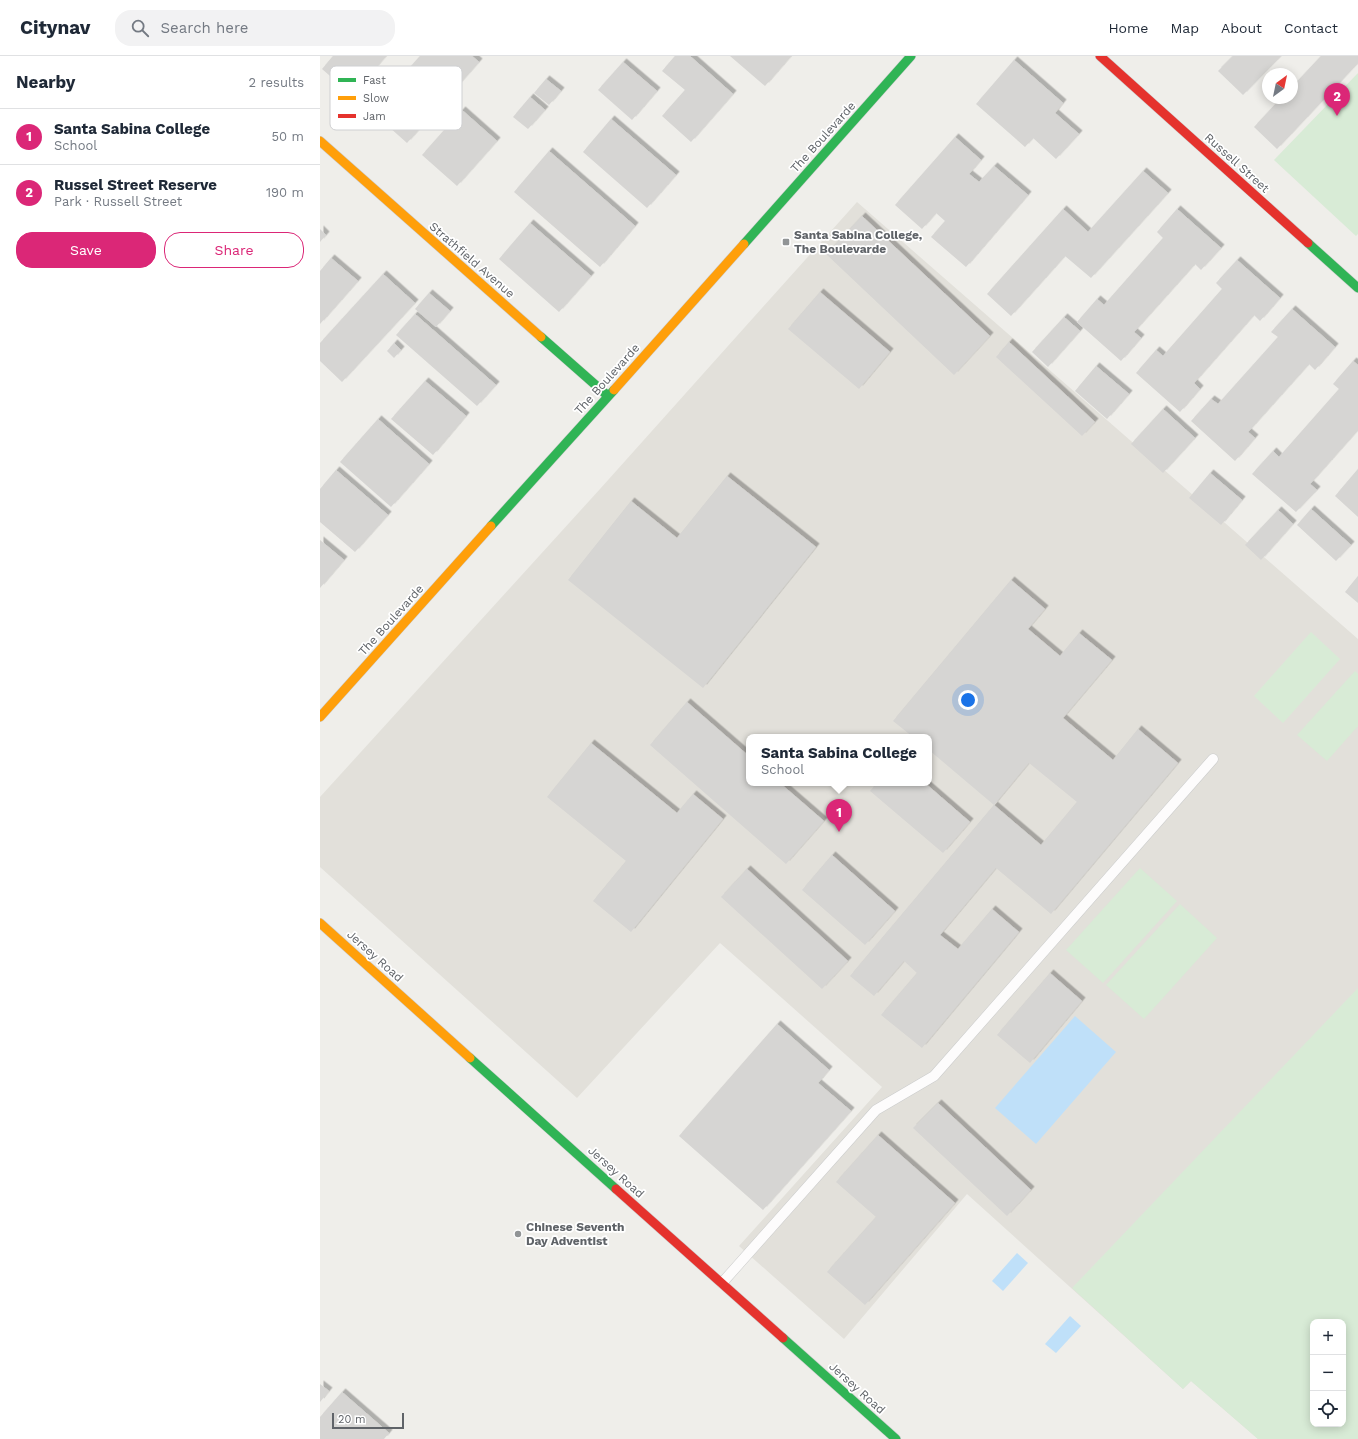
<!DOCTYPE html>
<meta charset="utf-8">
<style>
:root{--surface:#fff;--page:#f2f2f3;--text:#1f2937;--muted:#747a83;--line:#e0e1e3;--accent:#db2777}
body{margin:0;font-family:"Work Sans",sans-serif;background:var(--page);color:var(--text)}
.controls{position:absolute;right:12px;bottom:12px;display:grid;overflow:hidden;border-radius:8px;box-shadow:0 2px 10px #0003}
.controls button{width:36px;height:36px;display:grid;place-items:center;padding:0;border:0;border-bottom:1px solid var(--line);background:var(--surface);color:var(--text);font:20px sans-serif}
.compass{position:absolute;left:942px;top:12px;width:36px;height:36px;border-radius:50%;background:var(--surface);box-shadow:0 2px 10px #0003;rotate:33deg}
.scale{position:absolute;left:12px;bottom:10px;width:72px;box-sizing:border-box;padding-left:4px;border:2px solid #5f6368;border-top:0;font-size:11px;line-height:14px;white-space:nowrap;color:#5f6368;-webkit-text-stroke:3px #fff;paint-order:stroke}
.you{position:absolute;left:648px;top:644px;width:14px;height:14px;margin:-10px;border:3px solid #fff;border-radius:50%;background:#1a73e8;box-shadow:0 0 0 6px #1a73e833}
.badge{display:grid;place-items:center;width:26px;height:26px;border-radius:50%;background:var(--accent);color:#fff;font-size:13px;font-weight:700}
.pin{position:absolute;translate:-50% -33px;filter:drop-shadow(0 1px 2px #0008)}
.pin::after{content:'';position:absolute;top:21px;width:14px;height:12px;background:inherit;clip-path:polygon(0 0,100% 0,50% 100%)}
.popup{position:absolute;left:426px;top:678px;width:186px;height:52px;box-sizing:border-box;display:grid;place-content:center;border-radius:8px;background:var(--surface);filter:drop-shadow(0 1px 3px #0005);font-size:13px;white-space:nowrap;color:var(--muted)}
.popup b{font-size:15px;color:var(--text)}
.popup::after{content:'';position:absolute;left:50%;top:100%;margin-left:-8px;border:8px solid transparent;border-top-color:var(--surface)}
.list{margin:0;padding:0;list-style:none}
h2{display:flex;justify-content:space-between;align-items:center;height:52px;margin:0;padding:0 16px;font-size:17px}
h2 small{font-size:13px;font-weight:400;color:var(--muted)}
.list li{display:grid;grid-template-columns:26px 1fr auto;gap:12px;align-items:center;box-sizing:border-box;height:56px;padding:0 16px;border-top:1px solid var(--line)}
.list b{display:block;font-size:15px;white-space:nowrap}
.list p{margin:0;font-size:13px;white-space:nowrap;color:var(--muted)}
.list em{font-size:13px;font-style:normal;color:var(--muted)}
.actions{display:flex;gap:8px;padding:12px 16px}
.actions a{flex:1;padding:9px 0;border:1px solid var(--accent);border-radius:16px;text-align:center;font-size:14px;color:var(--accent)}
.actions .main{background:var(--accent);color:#fff}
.icon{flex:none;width:22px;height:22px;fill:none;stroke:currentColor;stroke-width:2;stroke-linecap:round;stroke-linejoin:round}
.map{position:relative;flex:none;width:1038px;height:1383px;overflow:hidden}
header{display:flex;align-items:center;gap:24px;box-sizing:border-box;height:56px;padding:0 20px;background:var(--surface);border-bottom:1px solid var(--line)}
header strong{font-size:19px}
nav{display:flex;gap:22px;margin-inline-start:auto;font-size:14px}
.search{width:280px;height:36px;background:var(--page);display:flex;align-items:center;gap:10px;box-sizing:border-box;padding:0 14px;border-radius:16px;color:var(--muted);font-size:15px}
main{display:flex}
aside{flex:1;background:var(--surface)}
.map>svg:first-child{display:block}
</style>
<header>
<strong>Citynav</strong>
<div class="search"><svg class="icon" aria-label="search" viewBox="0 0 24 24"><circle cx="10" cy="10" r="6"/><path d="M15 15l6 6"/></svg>Search here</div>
<nav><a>Home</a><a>Map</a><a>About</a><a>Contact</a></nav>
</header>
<main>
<aside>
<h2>Nearby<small>2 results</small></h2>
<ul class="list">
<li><span class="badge">1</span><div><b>Santa Sabina College</b><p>School</p></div><em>50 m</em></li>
<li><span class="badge">2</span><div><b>Russel Street Reserve</b><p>Park · Russell Street</p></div><em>190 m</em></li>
</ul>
<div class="actions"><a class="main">Save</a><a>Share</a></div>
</aside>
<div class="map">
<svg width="1038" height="1383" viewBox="0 0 1038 1383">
<defs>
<filter id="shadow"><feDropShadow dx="3.5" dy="-3.5" stdDeviation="0" flood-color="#0004"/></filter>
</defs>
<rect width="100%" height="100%" fill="#efeeea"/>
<!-- education -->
<path fill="#e2e0da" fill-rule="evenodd" d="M537 146 1038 583V1383H938L871 1325 863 1333 647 1138 524 1283 419 1190 562 1031 400 887 257 1042 0 811V741L280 433ZM429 681H609V727H429ZM993 1266H1023V1368H993Z"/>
<!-- green -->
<g fill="#d8ebd6" fill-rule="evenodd">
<polygon points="1038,17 1038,178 1036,180 954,104"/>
<polygon points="991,576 1020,603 963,667 934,640"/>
<polygon points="1035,615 1038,618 1038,670 1007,705 977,679"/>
<polygon points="820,812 857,845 783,927 746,894"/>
<polygon points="860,848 897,882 824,963 786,929"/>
<path d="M1038 932V1383H938L871 1325 863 1333 752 1232ZM993 1266H1023V1368H993Z"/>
</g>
<!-- water -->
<g fill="#bfe0f9">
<polygon points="755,960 796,996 716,1088 675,1052"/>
<polygon points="697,1197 708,1207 683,1235 672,1225"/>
<polygon points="750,1260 761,1270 736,1297 725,1288"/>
</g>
<!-- building -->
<g fill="#d6d5d3" filter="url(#shadow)">
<polygon points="13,0 66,0 32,39 2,13"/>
<polygon points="100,0 152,0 159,6 87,87 51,55"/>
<polygon points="355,0 370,0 413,38 371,86 342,60 365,34 342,15"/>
<polygon points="410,0 471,0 445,30"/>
<polygon points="913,0 961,0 923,39 898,15"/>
<polygon points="1001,0 1038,0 1038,7 957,93 934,71 961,42 972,42 972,31"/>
<polygon points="694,4 743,47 735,57 759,78 736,103 713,82 705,91 656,48"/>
<polygon points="303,6 337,35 312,64 278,34"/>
<polygon points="226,23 241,35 229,49 214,37"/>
<polygon points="210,41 225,54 208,73 193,61"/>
<polygon points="142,54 177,85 137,130 102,99"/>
<polygon points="291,63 356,119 327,152 263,96"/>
<polygon points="635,81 661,104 649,118 659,126 674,110 708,139 646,211 611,181 625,165 616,157 602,173 575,149"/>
<polygon points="229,95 315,170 280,211 194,136"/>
<polygon points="823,115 848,137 771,222 745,200 691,260 667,238 743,153 768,176"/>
<polygon points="857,153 901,192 881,214 875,208 814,276 821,282 801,305 757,266 777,243 784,249 843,182 837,176"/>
<polygon points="542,160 670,280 634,319 506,198"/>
<polygon points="210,167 271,220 239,256 179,203"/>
<polygon points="0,173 6,179 0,186"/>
<polygon points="11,202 38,225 0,268 0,215"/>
<polygon points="917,204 960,242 940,265 934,259 874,327 880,333 860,356 816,317 836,294 843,300 902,233 896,227"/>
<polygon points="63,218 95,247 22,326 0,305 0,287"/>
<polygon points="500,236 570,296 539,333 468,273"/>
<polygon points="109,237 130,255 116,271 95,253"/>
<polygon points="972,253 1015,291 995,314 989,308 928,376 935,382 915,405 871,365 891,343 898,348 958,281 951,276"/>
<polygon points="95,258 176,329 157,350 76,279"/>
<polygon points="744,261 760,275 728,311 712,296"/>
<polygon points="689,286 775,366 762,380 676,301"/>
<polygon points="74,287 81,294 74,302 67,295"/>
<polygon points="1033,305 1038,309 1038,374 990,428 997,434 976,456 932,418 953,395 959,401 1019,333 1013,328"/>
<polygon points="776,310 809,338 787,363 755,335"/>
<polygon points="105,325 146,360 113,399 71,363"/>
<polygon points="843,353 875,382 843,417 811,388"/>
<polygon points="58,363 109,408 71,451 20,406"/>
<polygon points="1038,413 1038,461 1015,440"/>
<polygon points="16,414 68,459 35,496 0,466 0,433"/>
<polygon points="890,417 922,444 901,469 869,442"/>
<polygon points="407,420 496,491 383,632 248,524 311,445 357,482"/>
<polygon points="991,453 1031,489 1016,505 977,469"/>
<polygon points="958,454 973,468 941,504 925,489"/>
<polygon points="0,484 24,504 0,532"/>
<polygon points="1038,520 1038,547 1025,536"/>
<polygon points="691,524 725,553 708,573 740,600 759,577 792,604 743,662 793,704 818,673 858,707 731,858 676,812 620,879 638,893 672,853 699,876 602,992 561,959 597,917 584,905 554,940 530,920 674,749 721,789 757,746 709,707 674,749 609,694 609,681 593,681 573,665"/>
<polygon points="367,646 429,700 429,727 460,727 504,765 466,808 330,689"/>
<polygon points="271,687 357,757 373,738 403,763 311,876 273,845 306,805 227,741"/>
<polygon points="557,727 605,727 650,766 623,797 550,735"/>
<polygon points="512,799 575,855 545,889 482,834"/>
<polygon points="427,813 528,905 502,933 401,841"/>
<polygon points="730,917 762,945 710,1007 677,979"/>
<polygon points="457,968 509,1014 498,1027 531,1055 443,1154 359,1080"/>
<polygon points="618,1047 711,1134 687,1160 593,1072"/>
<polygon points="558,1079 635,1147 545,1249 507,1216 556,1161 516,1126"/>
<polygon points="0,1328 9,1335 0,1346"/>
<polygon points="22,1336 69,1377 64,1383 0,1383 0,1361"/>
</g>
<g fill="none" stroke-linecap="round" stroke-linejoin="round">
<defs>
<polyline id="lane" points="402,1227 556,1054 614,1020 893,703"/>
<g id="fast">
<polyline points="988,187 1038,232"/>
<polyline points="424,188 591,0"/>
<polyline points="221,281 288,340"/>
<polyline points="171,470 294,334"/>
<polyline points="150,1002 296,1133"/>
<polyline points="463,1282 576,1383"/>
</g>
<g id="slow">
<polyline points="0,85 221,281"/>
<polyline points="294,334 424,188"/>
<polyline points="0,661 171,470"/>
<polyline points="0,867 150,1002"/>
</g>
<g id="jam">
<polyline points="780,0 988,187"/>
<polyline points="296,1133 463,1282"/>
</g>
</defs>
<!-- lane casing -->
<use href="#lane" stroke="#cbcccc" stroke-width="11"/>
<!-- fast casing -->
<use href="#fast" stroke="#cacacb" stroke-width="10"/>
<!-- slow casing -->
<use href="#slow" stroke="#cacacb" stroke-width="10"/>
<!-- jam casing -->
<use href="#jam" stroke="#cacacb" stroke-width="10"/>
<!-- lane -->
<use href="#lane" stroke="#fdfcfc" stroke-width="10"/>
<!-- fast -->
<use href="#fast" stroke="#30b455" stroke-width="9"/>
<!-- slow -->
<use href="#slow" stroke="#ff9f0a" stroke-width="9"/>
<!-- jam -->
<use href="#jam" stroke="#e5322d" stroke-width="9"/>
</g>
<!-- markers -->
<g fill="#919496" stroke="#fff" stroke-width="1.5">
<rect x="462" y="182" width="8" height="8" rx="2"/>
<circle cx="198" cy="1178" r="4"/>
</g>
<g text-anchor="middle" stroke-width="3.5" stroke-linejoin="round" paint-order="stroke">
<!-- street labels -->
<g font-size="12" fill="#5f6368" stroke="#fff">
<text transform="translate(503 81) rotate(-48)" y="4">The Boulevarde</text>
<text transform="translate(917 107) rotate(42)" y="4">Russell Street</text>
<text transform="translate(152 204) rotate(41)" y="4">Strathfield Avenue</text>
<text transform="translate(287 323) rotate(-48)" y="4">The Boulevarde</text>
<text transform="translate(71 564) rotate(-48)" y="4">The Boulevarde</text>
<text transform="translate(55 900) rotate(42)" y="4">Jersey Road</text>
<text transform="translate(296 1116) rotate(42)" y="4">Jersey Road</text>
<text transform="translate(537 1332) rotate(42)" y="4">Jersey Road</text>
</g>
<!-- poi labels -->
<g font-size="12" font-weight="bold" fill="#5f6368" stroke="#fff" text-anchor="start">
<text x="474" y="183">Santa Sabina College,<tspan x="474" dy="14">The Boulevarde</tspan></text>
<text x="206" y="1175">Chinese Seventh<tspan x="206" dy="14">Day Adventist</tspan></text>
</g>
</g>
<!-- legend -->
<rect x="10" y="10" width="132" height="64" rx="6" fill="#fff" stroke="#cfd0d2" stroke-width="1"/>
<rect x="18" y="22" width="18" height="4" fill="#30b455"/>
<rect x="18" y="40" width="18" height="4" fill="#ff9f0a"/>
<rect x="18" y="58" width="18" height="4" fill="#e5322d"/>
<g font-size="11" fill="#5f6368">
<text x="43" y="28">Fast</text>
<text x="43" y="46">Slow</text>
<text x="43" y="64">Jam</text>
</g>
</svg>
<div class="controls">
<button>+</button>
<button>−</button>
<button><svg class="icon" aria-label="locate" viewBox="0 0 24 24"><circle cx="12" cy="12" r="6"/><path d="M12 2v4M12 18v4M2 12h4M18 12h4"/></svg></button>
</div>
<svg class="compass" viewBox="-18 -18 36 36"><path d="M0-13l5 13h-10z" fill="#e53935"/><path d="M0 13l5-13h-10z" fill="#747a83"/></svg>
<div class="scale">20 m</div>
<div class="you"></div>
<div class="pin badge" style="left:519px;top:776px">1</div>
<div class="popup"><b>Santa Sabina College</b>School</div>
<div class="pin badge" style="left:1017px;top:60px">2</div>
</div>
</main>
